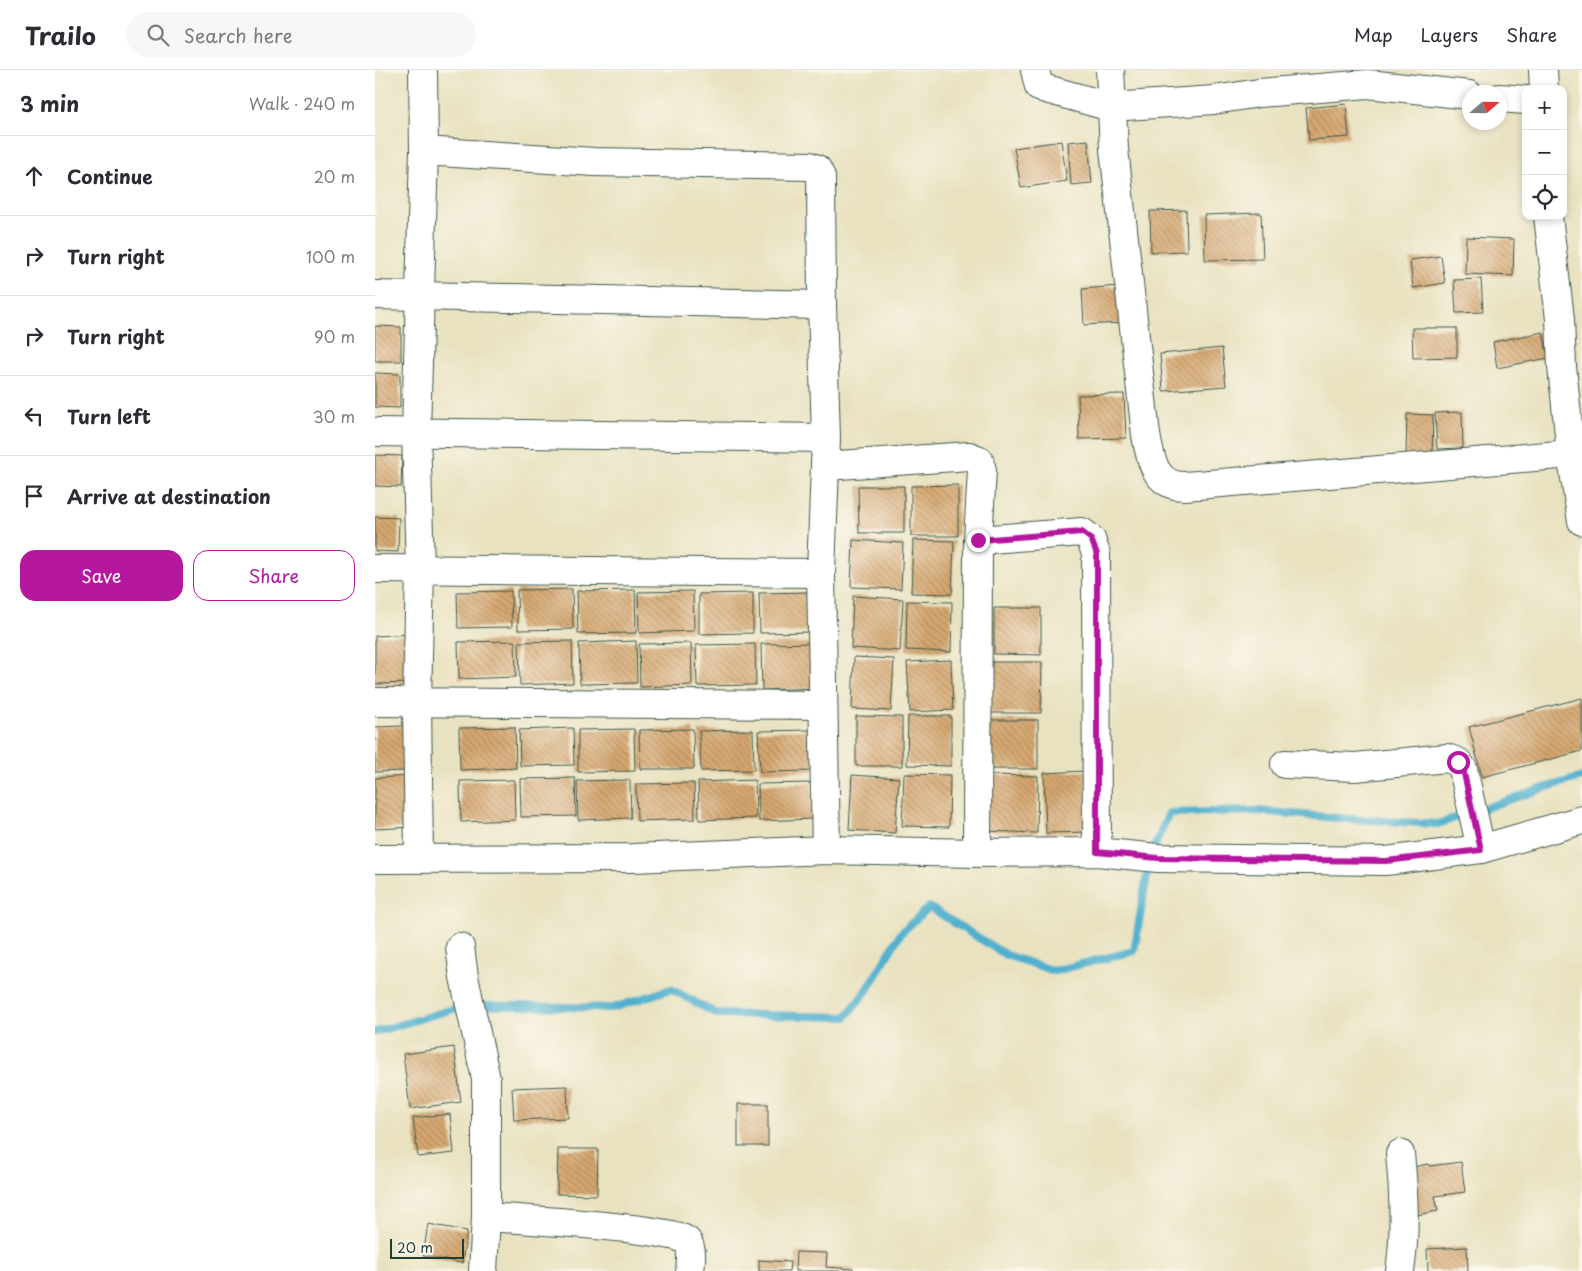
<!DOCTYPE html>
<meta charset="utf-8">
<style>
:root{--surface:#fff;--page:#f7f7f7;--text:#2b2b33;--muted:#7c7c81;--line:#e1e1e2;--accent:#b5179e}
body{margin:0;font-family:"Playpen Sans",sans-serif;background:var(--page);color:var(--text)}
.controls{position:absolute;right:15px;top:15px;display:grid;overflow:hidden;border-radius:10px;box-shadow:0 2px 8px #0003}
.controls button{width:45px;height:45px;display:grid;place-items:center;padding:0;border:0;border-bottom:1px solid var(--line);background:var(--surface);color:var(--text);font:25px sans-serif}
.compass{position:absolute;left:1087px;top:15px;width:45px;height:45px;border-radius:50%;background:var(--surface);box-shadow:0 2px 8px #0003;rotate:70deg}
.scale{position:absolute;left:15px;bottom:12px;width:74px;box-sizing:border-box;padding-left:5px;border:2px solid #1f3d34;border-top:0;font-size:14px;line-height:18px;white-space:nowrap;color:#1f3d34;-webkit-text-stroke:4px #fbf7ec;paint-order:stroke}
.stop{position:absolute;width:15px;height:15px;margin:-11px;border:4px solid #b5179e;border-radius:50%;background:#fff}
.stop.end{background:#b5179e;border-color:#fff;box-shadow:0 1px 5px #0008}
.list{margin:0;padding:0;list-style:none}
h2{display:flex;justify-content:space-between;align-items:center;height:65px;margin:0;padding:0 20px;font-size:21px}
h2 small{font-size:16px;font-weight:400;color:var(--muted)}
.list li{display:grid;grid-template-columns:32px 1fr auto;gap:15px;align-items:center;box-sizing:border-box;height:80px;padding:0 20px;border-top:1px solid var(--line)}
.list b{display:block;font-size:19px;white-space:nowrap}
.list em{font-size:16px;font-style:normal;color:var(--muted)}
.actions{display:flex;gap:10px;padding:15px 20px}
.actions a{flex:1;padding:11px 0;border:1px solid var(--accent);border-radius:15px;text-align:center;font-size:18px;color:var(--accent)}
.actions .main{background:var(--accent);color:#fff}
.icon{flex:none;width:28px;height:28px;fill:none;stroke:currentColor;stroke-width:2;stroke-linecap:round;stroke-linejoin:round}
.map{position:relative;flex:none;width:1207px;height:1201px;overflow:hidden}
header{display:flex;align-items:center;gap:30px;box-sizing:border-box;height:70px;padding:0 25px;background:var(--surface);border-bottom:1px solid var(--line)}
header strong{font-size:24px}
nav{display:flex;gap:28px;margin-inline-start:auto;font-size:18px}
.search{width:350px;height:45px;background:var(--page);display:flex;align-items:center;gap:12px;box-sizing:border-box;padding:0 18px;border-radius:28px;color:var(--muted);font-size:19px}
main{display:flex}
aside{flex:1;background:var(--surface)}
.map>svg:first-child{display:block}
</style>
<header>
<strong>Trailo</strong>
<div class="search"><svg class="icon" aria-label="search" viewBox="0 0 24 24"><circle cx="10" cy="10" r="6"/><path d="M15 15l6 6"/></svg>Search here</div>
<nav><a>Map</a><a>Layers</a><a>Share</a></nav>
</header>
<main>
<aside>
<h2>3 min<small>Walk · 240 m</small></h2>
<ul class="list">
<li><svg class="icon" aria-label="ahead" viewBox="0 0 24 24"><path d="M12 20V5M6 11l6-6 6 6"/></svg><div><b>Continue</b></div><em>20 m</em></li>
<li><svg class="icon" aria-label="right" viewBox="0 0 24 24"><path d="M7 20v-9h11M14 6l5 5-5 5"/></svg><div><b>Turn right</b></div><em>100 m</em></li>
<li><svg class="icon" aria-label="right" viewBox="0 0 24 24"><path d="M7 20v-9h11M14 6l5 5-5 5"/></svg><div><b>Turn right</b></div><em>90 m</em></li>
<li><svg class="icon" aria-label="left" viewBox="0 0 24 24"><path d="M17 20v-9H6M10 6l-5 5 5 5"/></svg><div><b>Turn left</b></div><em>30 m</em></li>
<li><svg class="icon" aria-label="arrive" viewBox="0 0 24 24"><path d="M6 21V4h12l-3 4 3 4H6"/></svg><div><b>Arrive at destination</b></div></li>
</ul>
<div class="actions"><a class="main">Save</a><a>Share</a></div>
</aside>
<div class="map">
<svg width="1207" height="1201" viewBox="0 0 1207 1201">
<defs>
<pattern id="building-back-hatch" width="6" height="6" patternUnits="userSpaceOnUse" patternTransform="scale(1.25)"><rect width="6" height="6" fill="#d6a770"/><path d="M-1 5l2 2M0 0l6 6M5-1l2 2" fill="none" stroke="#ad895d"/></pattern>
</defs>
<rect width="100%" height="100%" fill="#fbf7ec"/>
<filter id="ink" filterUnits="userSpaceOnUse"><feTurbulence type="fractalNoise" baseFrequency=".02" numOctaves="2"/><feDisplacementMap in="SourceGraphic" scale="10" xChannelSelector="R" yChannelSelector="G"/><feConvolveMatrix kernelMatrix="1 2 1 2 8 2 1 2 1" color-interpolation-filters="sRGB"/></filter>
<filter id="wash" filterUnits="userSpaceOnUse"><feTurbulence type="fractalNoise" baseFrequency=".0096" numOctaves="4" result="noise"/><feDisplacementMap in="SourceGraphic" scale="20" xChannelSelector="R" yChannelSelector="G"/><feGaussianBlur stdDeviation="1.12" result="paint"/><feColorMatrix in="noise" values="0 0 0 0 0 0 0 0 0 0 0 0 0 0 0 0 0 1.4 0 .05"/><feComposite in="paint" operator="in"/></filter>
<g filter="url(#wash)">
<rect width="100%" height="100%" fill="#e9e2c1"/>
<g fill="none" stroke-linecap="round" stroke-linejoin="round">
<!-- stream -->
<g stroke="#4fb0ce" stroke-width="8">
<polyline points="777,782 794,743 883,741 974,749 1063,754 1172,717 1207,707"/>
<polyline points="0,962 92,935 238,938 296,919 342,944 471,947 492,920 526,863 554,837 631,885 679,901 759,881 774,793"/>
</g>
</g>
<g id="blocks">
<!-- building -->
<g fill="url(#building-back-hatch)">
<polygon points="971,34 974,67 934,70 931,38"/>
<polygon points="713,70 717,113 696,115 693,72"/>
<polygon points="686,71 692,111 646,118 639,78"/>
<polygon points="811,140 812,181 776,182 775,141"/>
<polygon points="886,143 888,189 830,190 829,145"/>
<polygon points="1091,167 1139,169 1138,206 1090,204"/>
<polygon points="1066,186 1070,213 1038,218 1035,190"/>
<polygon points="1106,209 1108,242 1081,243 1079,210"/>
<polygon points="744,216 746,253 709,255 707,219"/>
<polygon points="0,256 26,257 26,291 0,291"/>
<polygon points="1037,258 1082,258 1082,287 1038,288"/>
<polygon points="1168,262 1173,288 1122,298 1118,272"/>
<polygon points="847,278 851,316 788,321 785,284"/>
<polygon points="0,303 25,304 25,338 0,337"/>
<polygon points="749,324 751,368 704,369 703,325"/>
<polygon points="1087,342 1088,378 1062,379 1060,343"/>
<polygon points="1032,344 1058,345 1057,387 1031,386"/>
<polygon points="0,385 27,386 26,417 0,416"/>
<polygon points="583,415 583,466 536,466 536,416"/>
<polygon points="483,416 529,416 529,463 484,463"/>
<polygon points="0,447 24,448 23,482 0,481"/>
<polygon points="478,470 528,473 526,519 476,517"/>
<polygon points="538,470 579,471 577,524 536,523"/>
<polygon points="197,519 198,559 143,560 142,520"/>
<polygon points="260,520 261,563 203,564 202,521"/>
<polygon points="136,521 137,557 83,558 82,522"/>
<polygon points="318,521 319,561 264,563 263,522"/>
<polygon points="436,522 437,562 385,563 384,523"/>
<polygon points="378,523 378,563 324,564 324,524"/>
<polygon points="478,526 528,529 525,581 476,578"/>
<polygon points="532,531 577,532 576,582 531,580"/>
<polygon points="619,538 666,538 666,585 619,584"/>
<polygon points="37,564 39,613 0,614 0,566"/>
<polygon points="140,571 141,607 84,609 83,572"/>
<polygon points="197,571 198,613 145,615 144,572"/>
<polygon points="261,571 262,613 205,614 204,573"/>
<polygon points="316,573 317,615 265,617 264,574"/>
<polygon points="443,573 444,618 387,620 386,574"/>
<polygon points="380,574 381,615 322,616 321,575"/>
<polygon points="479,587 519,589 516,641 477,639"/>
<polygon points="576,590 578,640 535,642 532,592"/>
<polygon points="616,592 667,592 666,643 616,643"/>
<polygon points="1207,628 1207,681 1107,707 1094,657"/>
<polygon points="481,646 527,647 527,696 481,696"/>
<polygon points="533,646 576,646 576,696 532,695"/>
<rect x="611" y="650" width="52" height="49"/>
<polygon points="29,656 31,701 0,702 0,657"/>
<polygon points="140,657 141,698 85,700 84,658"/>
<polygon points="198,658 199,695 145,696 144,660"/>
<polygon points="259,659 260,701 203,702 203,660"/>
<polygon points="318,659 319,699 265,699 264,660"/>
<polygon points="378,660 379,700 326,701 324,661"/>
<polygon points="438,660 439,701 385,702 383,661"/>
<polygon points="711,701 713,762 671,763 669,703"/>
<polygon points="529,704 575,705 574,757 527,756"/>
<polygon points="477,705 524,708 520,763 474,760"/>
<polygon points="612,705 663,706 662,763 610,761"/>
<polygon points="37,706 40,757 0,759 0,708"/>
<polygon points="200,708 201,746 146,747 145,709"/>
<polygon points="139,710 140,750 86,752 85,711"/>
<polygon points="255,710 256,748 203,750 202,711"/>
<polygon points="380,710 381,748 324,750 323,712"/>
<polygon points="319,713 320,749 262,751 261,714"/>
<polygon points="437,713 438,749 384,751 383,714"/>
<polygon points="79,977 86,1032 35,1039 28,984"/>
<polygon points="192,1016 193,1048 139,1050 137,1018"/>
<rect x="363" y="1034" width="30" height="42"/>
<polygon points="75,1044 79,1083 43,1087 38,1048"/>
<polygon points="183,1079 223,1079 222,1125 182,1124"/>
<polygon points="1086,1092 1090,1122 1060,1126 1063,1141 1042,1145 1033,1098 1053,1094 1054,1096"/>
<polygon points="53,1154 92,1161 87,1193 48,1186"/>
<polygon points="1092,1177 1093,1201 1053,1201 1052,1179"/>
<polygon points="421,1182 452,1183 451,1197 479,1199 479,1201 420,1201"/>
<polygon points="384,1190 415,1192 414,1201 384,1201"/>
</g>
</g>
</g>
<g filter="url(#ink)">
<use href="#blocks" fill-opacity="0" stroke="#3d5649" stroke-width="1"/>
<g fill="none" stroke-linecap="round" stroke-linejoin="round">
<defs>
<g id="minor">
<polyline points="660,0 664,17 736,37 839,30 884,23 993,14 1094,25"/>
<path d="M735 0 739 79 771 365C775 388 780 417 810 416L1196 384"/>
<polyline points="1168,0 1169,19"/>
<polyline points="1124,28 1151,30"/>
<polyline points="49,81 219,92 435,96 442,99 446,107 447,235 451,368 446,503 451,780"/>
<polyline points="1173,146 1185,249 1187,297 1196,384 1207,451"/>
<polyline points="0,225 447,235"/>
<polyline points="0,362 451,368"/>
<polyline points="450,396 594,386 604,390 607,400 603,470 602,783"/>
<polyline points="603,470 707,462 716,469 721,484 722,782"/>
<polyline points="0,499 446,503"/>
<polyline points="0,632 448,635"/>
<polyline points="910,694 980,697 1072,688 1083,692 1088,699 1106,779"/>
<polyline points="44,788 42,632 45,499 41,362 49,81 48,0"/>
<polyline points="0,789 258,788 451,780 602,783 722,782 783,788 1011,791 1106,779 1207,750"/>
<polyline points="85,877 89,907 111,1009 111,1147 108,1201"/>
<path d="M1025 1084C1029 1123 1031 1161 1025 1201"/>
<path d="M111 1147C138 1149 301 1158 312 1171 318 1179 316 1192 315 1201"/>
</g>
</defs>
<!-- minor casing -->
<use href="#minor" stroke="#3d5649" stroke-width="30"/>
<!-- minor -->
<use href="#minor" stroke="#fff" stroke-width="28"/>
</g>
</g>
<g fill="none" stroke-linecap="round" stroke-linejoin="round" filter="url(#ink)">
<!-- route -->
<polyline stroke="#b5179e" stroke-width="6" points="603,470 707,462 716,469 722,484 722,782 783,788 1011,791 1106,780 1088,699 1083,692"/>
</g>
</svg>
<div class="controls">
<button>+</button>
<button>−</button>
<button><svg class="icon" aria-label="locate" viewBox="0 0 24 24"><circle cx="12" cy="12" r="6"/><path d="M12 2v4M12 18v4M2 12h4M18 12h4"/></svg></button>
</div>
<svg class="compass" viewBox="-18 -18 36 36"><path d="M0-13l5 13h-10z" fill="#e53935"/><path d="M0 13l5-13h-10z" fill="#7c7c81"/></svg>
<div class="scale">20 m</div>
<div class="stop" style="left:1083px;top:692px"></div>
<div class="stop end" style="left:603px;top:470px"></div>
</div>
</main>
